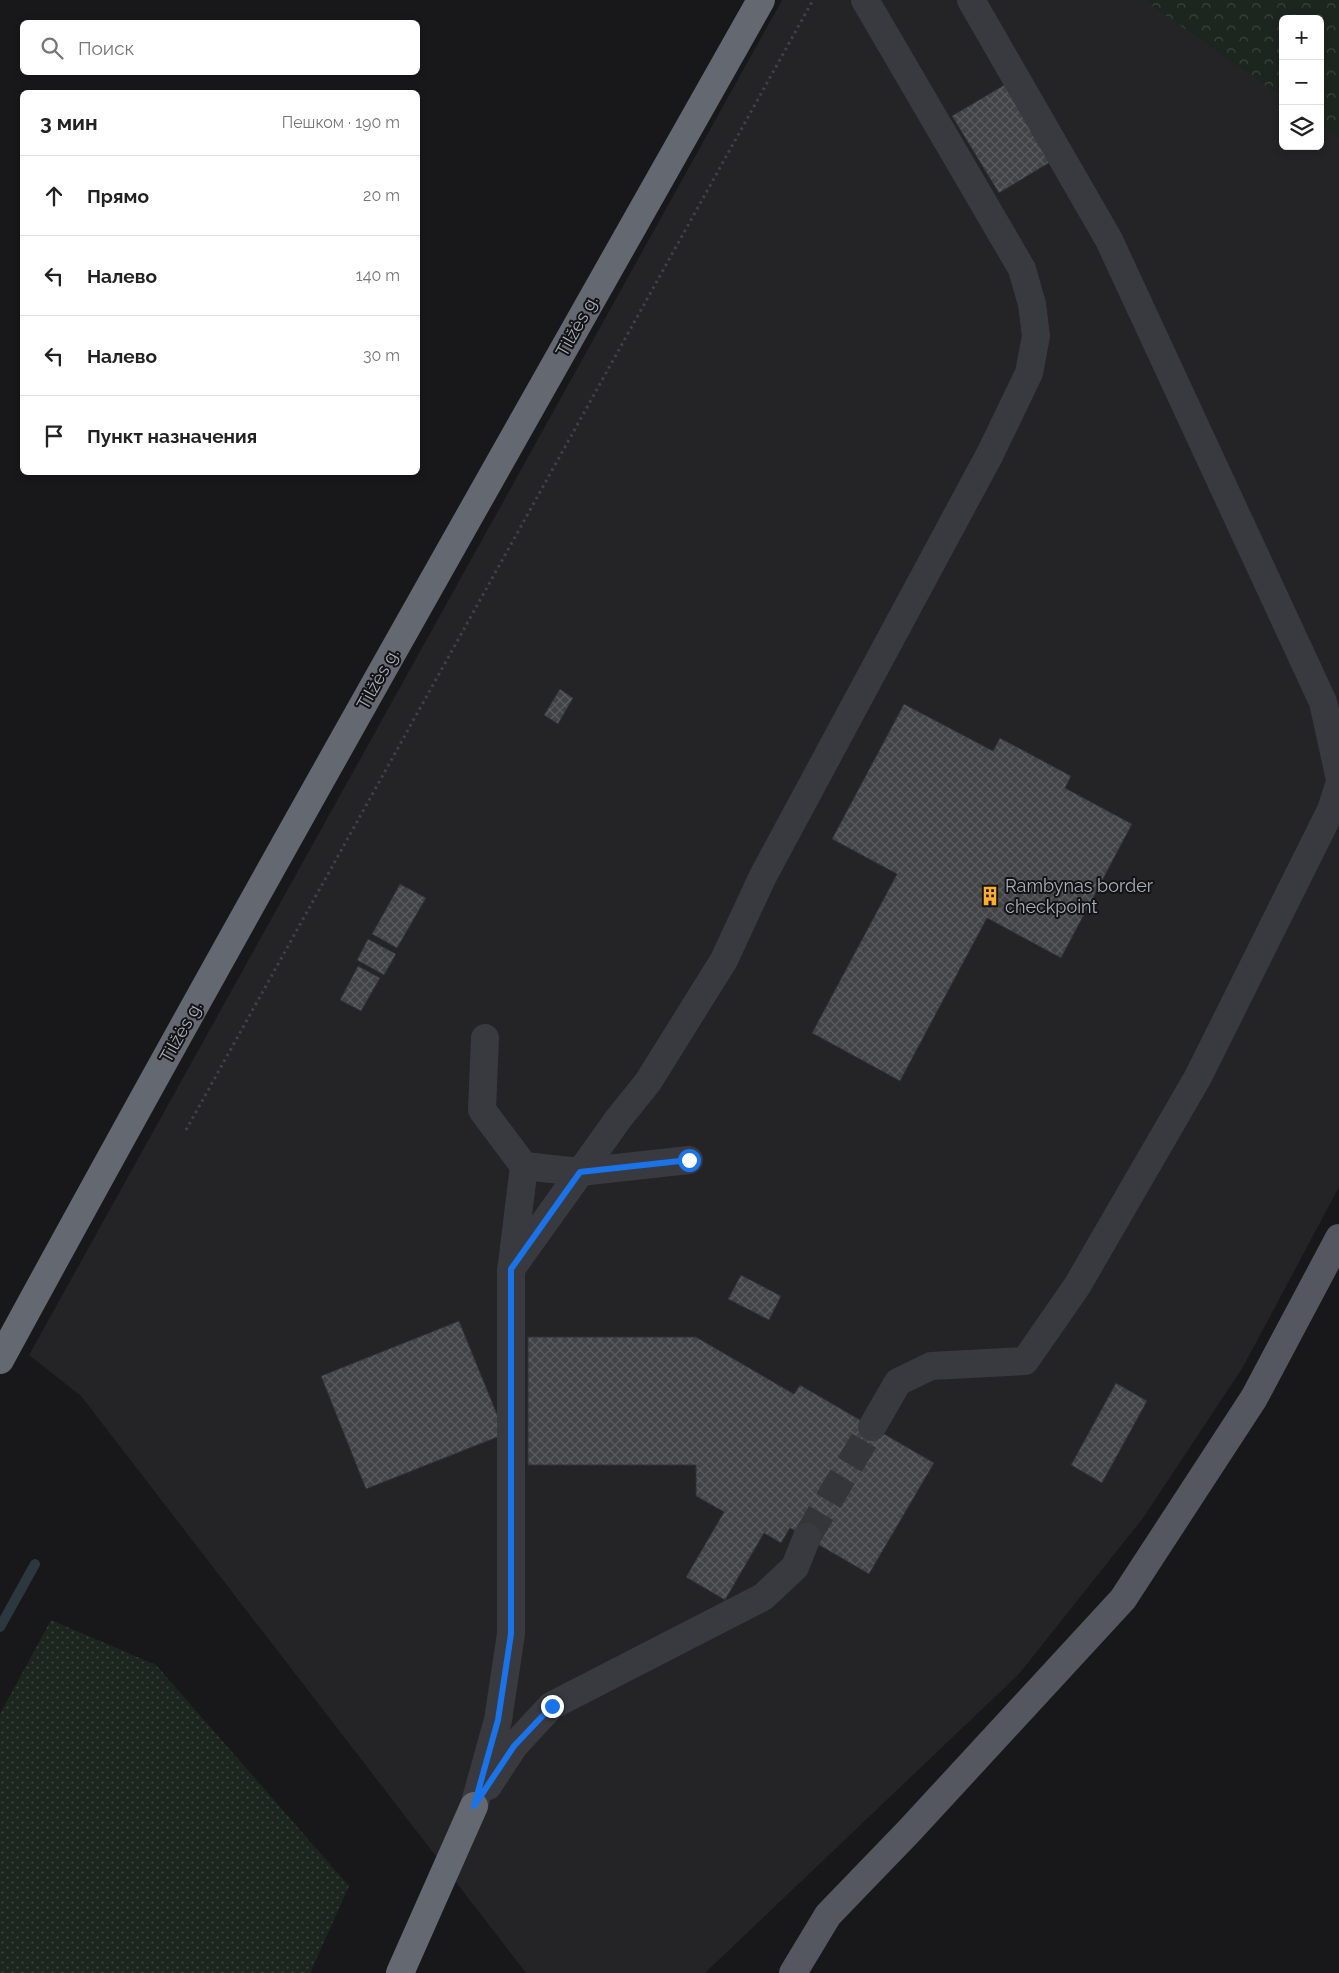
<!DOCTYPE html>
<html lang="ru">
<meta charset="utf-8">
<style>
:root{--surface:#fff;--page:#f2f2f2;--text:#222;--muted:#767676;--line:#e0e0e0}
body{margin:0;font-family:Raleway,sans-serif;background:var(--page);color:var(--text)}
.controls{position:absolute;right:15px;top:15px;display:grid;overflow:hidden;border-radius:8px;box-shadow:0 2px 8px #0003}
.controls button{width:45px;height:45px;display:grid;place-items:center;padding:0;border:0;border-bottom:1px solid var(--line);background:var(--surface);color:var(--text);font:25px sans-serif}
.stop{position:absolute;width:15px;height:15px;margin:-11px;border:4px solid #1a73e8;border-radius:50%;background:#fff}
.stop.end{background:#1a73e8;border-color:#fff;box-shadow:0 1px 5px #0008}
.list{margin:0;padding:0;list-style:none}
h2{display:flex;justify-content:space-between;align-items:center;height:65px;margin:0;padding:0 20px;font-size:21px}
h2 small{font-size:16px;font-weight:400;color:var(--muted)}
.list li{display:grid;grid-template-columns:32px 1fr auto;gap:15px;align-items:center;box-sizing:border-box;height:80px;padding:0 20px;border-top:1px solid var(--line)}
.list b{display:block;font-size:19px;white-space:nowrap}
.list em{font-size:16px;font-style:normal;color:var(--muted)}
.icon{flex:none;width:28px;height:28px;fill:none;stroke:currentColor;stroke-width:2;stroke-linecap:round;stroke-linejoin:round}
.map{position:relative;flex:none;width:1339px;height:1973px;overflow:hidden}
.search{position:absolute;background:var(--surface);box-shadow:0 2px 8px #0003;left:20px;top:20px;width:400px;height:55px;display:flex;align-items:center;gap:12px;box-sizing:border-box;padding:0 18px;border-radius:8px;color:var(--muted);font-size:19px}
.panel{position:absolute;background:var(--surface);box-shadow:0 2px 8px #0003;left:20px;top:90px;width:400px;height:385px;border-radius:8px}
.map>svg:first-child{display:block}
</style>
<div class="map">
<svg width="1339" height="1973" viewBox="0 0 1339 1973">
<defs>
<pattern id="grass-dots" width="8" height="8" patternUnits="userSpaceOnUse" patternTransform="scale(1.25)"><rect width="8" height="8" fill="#1d261e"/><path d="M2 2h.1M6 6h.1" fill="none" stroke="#3b433d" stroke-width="1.8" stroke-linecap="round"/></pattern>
<pattern id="forest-crowns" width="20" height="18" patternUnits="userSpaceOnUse" patternTransform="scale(1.25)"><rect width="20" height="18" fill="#1d261e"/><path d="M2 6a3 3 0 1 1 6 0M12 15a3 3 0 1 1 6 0" fill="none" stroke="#3b433d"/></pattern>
<pattern id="building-cross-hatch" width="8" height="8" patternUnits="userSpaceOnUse" patternTransform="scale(1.25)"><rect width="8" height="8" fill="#424347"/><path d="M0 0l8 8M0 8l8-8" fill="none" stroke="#5a5c60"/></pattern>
</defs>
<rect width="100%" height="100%" fill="#18181a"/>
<!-- built -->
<path fill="#242427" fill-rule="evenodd" d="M782 0H1339V1187L1243 1367 1143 1518 1019 1674 705 1973H526L81 1396 29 1355ZM1283 19H1320V146H1283Z"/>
<!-- grass -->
<polygon fill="url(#grass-dots)" points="51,1620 156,1665 349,1886 310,1973 0,1973 0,1714"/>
<!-- forest -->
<polygon fill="url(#forest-crowns)" points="1148,0 1339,0 1339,138 1320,125 1320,19 1283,19 1283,98 1151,5"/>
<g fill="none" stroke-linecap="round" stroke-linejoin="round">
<!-- stream -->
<polyline stroke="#2c3840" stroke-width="10" points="0,1627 35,1564"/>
</g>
<!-- building -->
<g fill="url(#building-cross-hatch)" stroke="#313236">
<polygon points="1006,84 1052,161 999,193 952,116"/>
<polygon points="560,689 573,698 558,724 544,715"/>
<polygon points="904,704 993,751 1000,738 1071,776 1065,788 1132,824 1061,958 987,918 900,1081 812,1033 897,874 832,839"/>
<polygon points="400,884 426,898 397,948 372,934"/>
<polygon points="368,939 396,954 384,975 357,960"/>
<polygon points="358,966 380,978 361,1011 340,1000"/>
<polygon points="741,1275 781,1296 769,1320 728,1299"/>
<polygon points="459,1321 505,1434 366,1489 321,1376"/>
<polygon points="528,1337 696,1337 794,1394 800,1385 934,1463 869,1574 790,1528 781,1543 764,1533 725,1600 686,1577 724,1512 696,1496 696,1465 528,1465"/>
<polygon points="1116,1383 1147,1401 1102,1483 1071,1465"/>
</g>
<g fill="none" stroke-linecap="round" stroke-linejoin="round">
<!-- minor-tunnel -->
<polyline stroke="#35363a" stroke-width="28" stroke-dasharray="28 14" stroke-linecap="butt" points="807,1537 872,1427"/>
<!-- path -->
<polyline stroke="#3e4147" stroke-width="3" stroke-dasharray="2.5 4" stroke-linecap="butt" points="186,1130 813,0"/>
<!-- minor -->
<g stroke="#383a40" stroke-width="28">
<polyline points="971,0 1109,240 1323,702 1339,775"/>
<polyline points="485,1038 482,1110 524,1166 580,1172 689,1160"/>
<polyline points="512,1264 524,1166"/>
<polyline points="872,1427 898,1382 931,1366 1025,1361 1077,1286 1198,1077 1331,810 1339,785"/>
<polyline points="488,1786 514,1746 551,1706 763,1597 795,1567 807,1537"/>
<polyline points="474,1806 498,1720 511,1634 511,1269 619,1118 648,1082 724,960 763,876 990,454 1029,373 1036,336 1032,304 1022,269 865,0"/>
</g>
<!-- major -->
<polyline stroke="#54575f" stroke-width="28" points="793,1973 828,1915 910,1830 1123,1599 1254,1398 1339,1238"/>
<!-- highway -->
<g stroke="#646871" stroke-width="28">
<path d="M0 1360C248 904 506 452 761 0"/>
<polyline points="400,1973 474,1806"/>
</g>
</g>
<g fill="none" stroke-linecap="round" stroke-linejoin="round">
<!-- route -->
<polyline stroke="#1a73e8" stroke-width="6" points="552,1706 514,1746 474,1806 498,1720 511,1634 511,1269 580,1172 689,1160"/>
</g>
<!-- icons -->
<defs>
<symbol id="building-bare" viewBox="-9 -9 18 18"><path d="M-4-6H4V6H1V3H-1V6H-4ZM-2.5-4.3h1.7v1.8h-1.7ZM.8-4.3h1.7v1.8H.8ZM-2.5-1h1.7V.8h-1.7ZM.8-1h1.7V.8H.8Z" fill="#ffae2b" stroke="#131315" stroke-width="2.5" paint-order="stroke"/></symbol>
</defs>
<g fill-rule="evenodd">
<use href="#building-bare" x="976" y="882" width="28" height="28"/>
</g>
<g text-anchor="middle" stroke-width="4" stroke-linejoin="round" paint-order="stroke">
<!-- street labels -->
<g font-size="18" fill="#a9afbb" stroke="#131315">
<text transform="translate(577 326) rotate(-61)" y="6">Tilžės g.</text>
<text transform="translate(378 679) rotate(-61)" y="6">Tilžės g.</text>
<text transform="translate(181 1032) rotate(-61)" y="6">Tilžės g.</text>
</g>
<!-- poi labels -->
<g font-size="18" fill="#a9afbb" stroke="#131315" text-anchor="start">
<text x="1005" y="892">Rambynas border<tspan x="1005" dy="21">checkpoint</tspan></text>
</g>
</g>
</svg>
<div class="controls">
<button>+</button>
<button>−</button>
<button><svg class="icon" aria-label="layers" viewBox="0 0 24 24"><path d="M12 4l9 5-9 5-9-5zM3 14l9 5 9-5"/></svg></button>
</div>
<div class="stop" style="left:689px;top:1160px"></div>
<div class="stop end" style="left:552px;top:1706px"></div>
<div class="search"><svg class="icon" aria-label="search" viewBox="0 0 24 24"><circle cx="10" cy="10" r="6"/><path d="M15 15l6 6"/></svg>Поиск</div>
<section class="panel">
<h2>3 мин<small>Пешком · 190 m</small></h2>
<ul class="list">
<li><svg class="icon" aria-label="ahead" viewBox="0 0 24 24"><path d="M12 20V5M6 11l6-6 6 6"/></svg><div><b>Прямо</b></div><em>20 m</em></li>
<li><svg class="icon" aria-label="left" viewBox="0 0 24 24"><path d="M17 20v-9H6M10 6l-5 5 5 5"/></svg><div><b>Налево</b></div><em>140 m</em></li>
<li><svg class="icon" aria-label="left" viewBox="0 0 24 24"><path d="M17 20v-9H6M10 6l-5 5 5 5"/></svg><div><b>Налево</b></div><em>30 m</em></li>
<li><svg class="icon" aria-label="arrive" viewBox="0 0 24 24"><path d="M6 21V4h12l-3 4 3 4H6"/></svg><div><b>Пункт назначения</b></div></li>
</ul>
</section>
</div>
